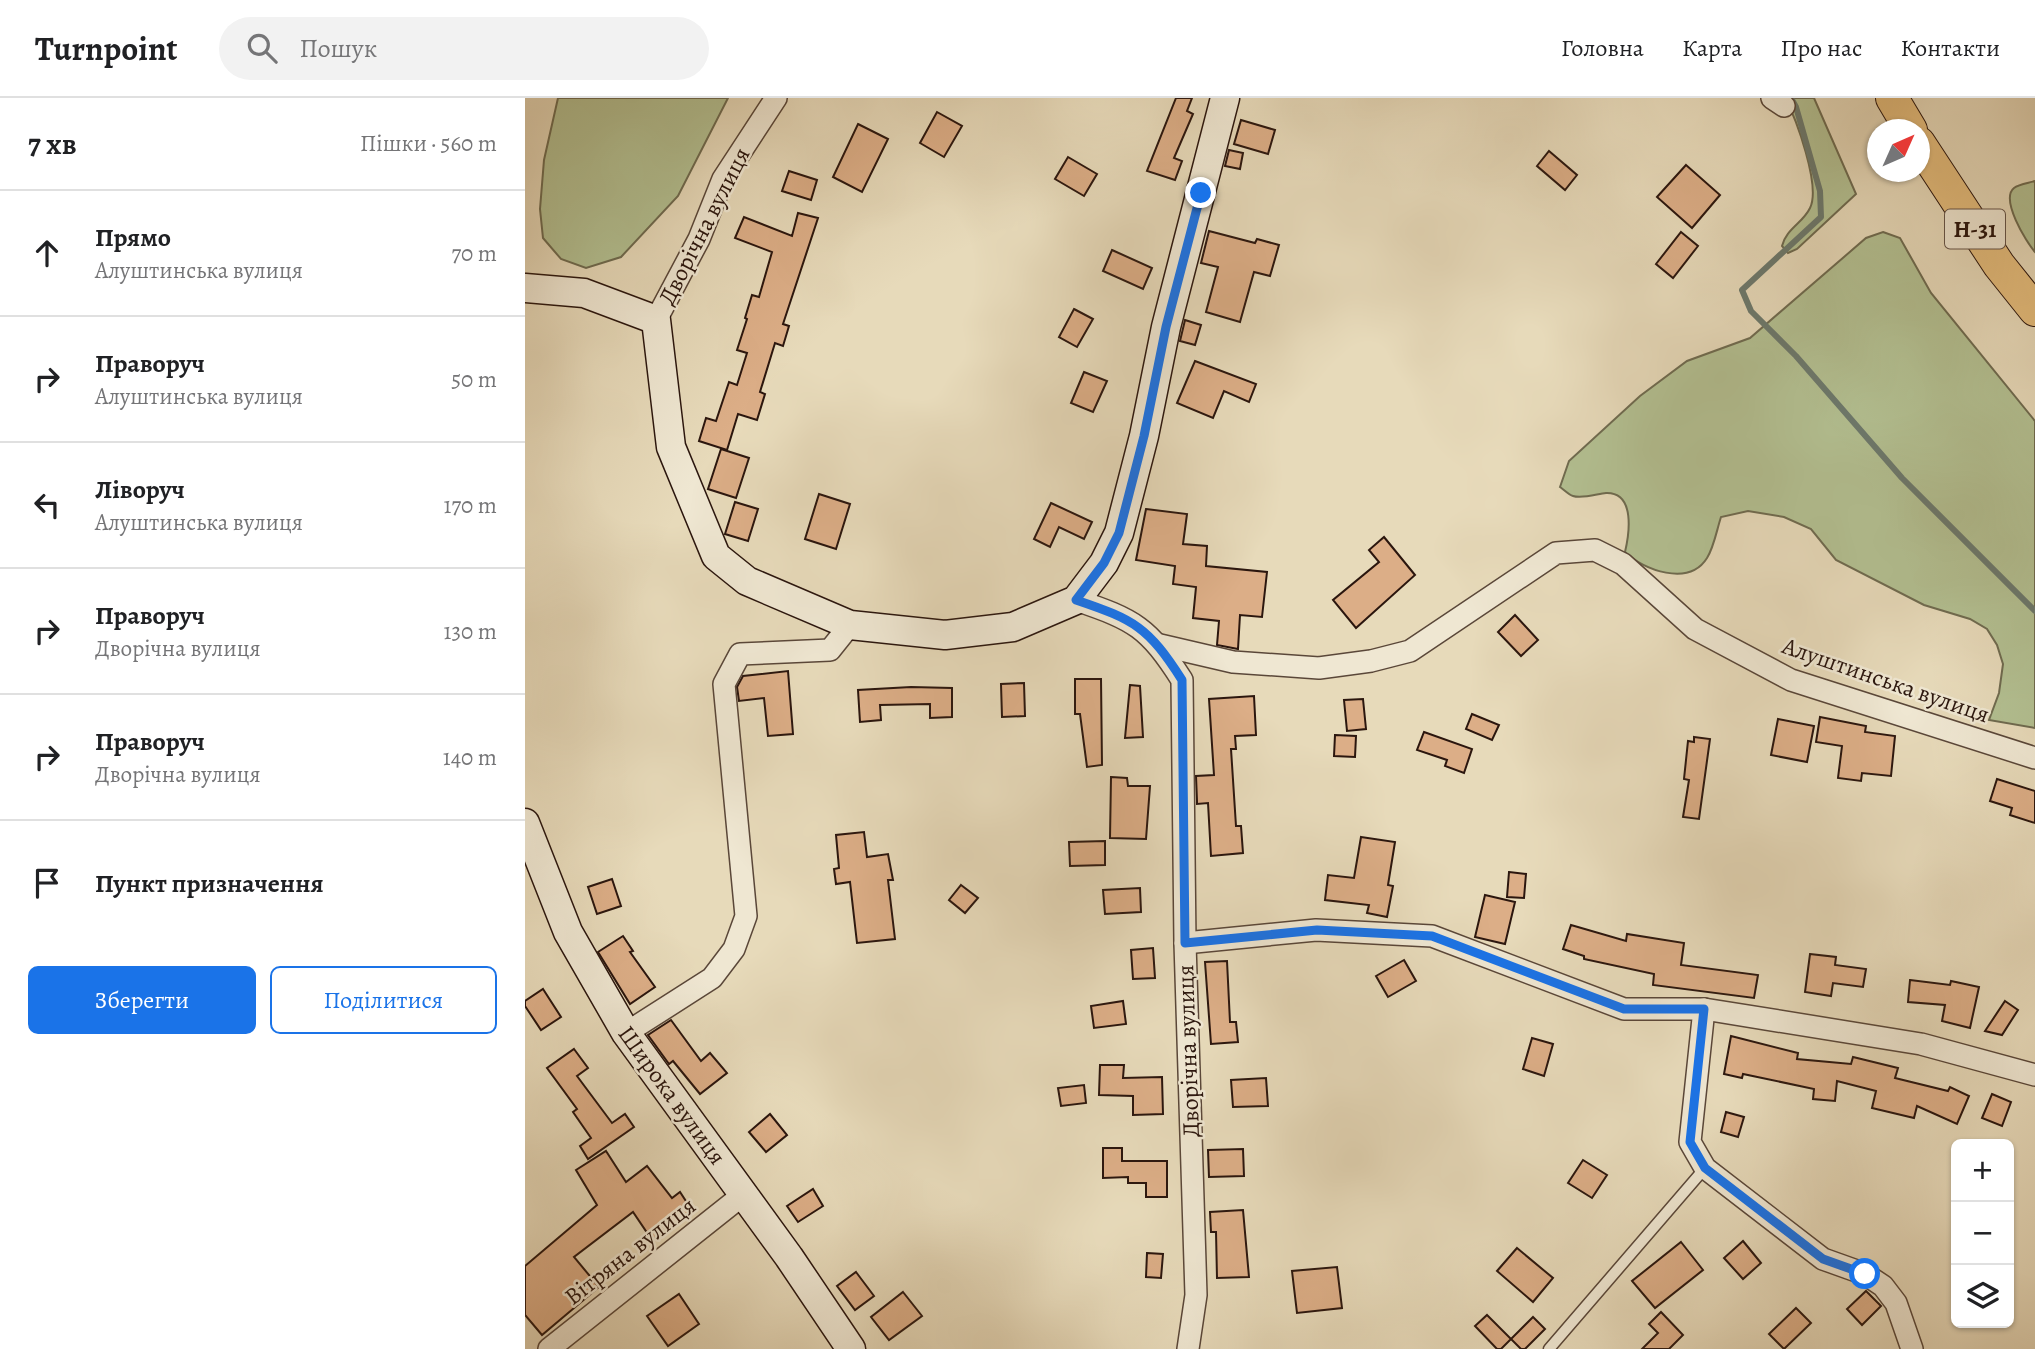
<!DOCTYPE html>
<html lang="uk">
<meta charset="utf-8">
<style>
:root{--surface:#fff;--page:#f2f2f2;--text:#202124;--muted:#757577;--line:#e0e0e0;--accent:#1a73e8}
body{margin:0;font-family:Alegreya,serif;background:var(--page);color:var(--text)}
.controls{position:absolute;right:21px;bottom:21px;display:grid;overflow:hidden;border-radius:10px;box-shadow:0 2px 5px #0004}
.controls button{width:63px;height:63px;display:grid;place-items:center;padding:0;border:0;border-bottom:2px solid var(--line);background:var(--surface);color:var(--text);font:35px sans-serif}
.compass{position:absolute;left:1342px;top:21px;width:63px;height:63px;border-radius:50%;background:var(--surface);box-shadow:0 2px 5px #0004;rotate:45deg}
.stop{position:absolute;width:21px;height:21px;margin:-16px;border:5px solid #1a73e8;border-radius:50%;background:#fff}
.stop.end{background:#1a73e8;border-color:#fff;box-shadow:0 2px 7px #0008}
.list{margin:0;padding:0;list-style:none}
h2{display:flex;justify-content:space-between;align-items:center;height:91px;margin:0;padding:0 28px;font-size:30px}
h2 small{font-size:23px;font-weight:400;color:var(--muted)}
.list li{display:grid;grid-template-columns:46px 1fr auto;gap:21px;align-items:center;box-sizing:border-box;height:126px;padding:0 28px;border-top:2px solid var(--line)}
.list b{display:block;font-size:26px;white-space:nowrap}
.list p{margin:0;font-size:23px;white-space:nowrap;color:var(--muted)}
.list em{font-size:23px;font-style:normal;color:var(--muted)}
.actions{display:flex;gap:14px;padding:21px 28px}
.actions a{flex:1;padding:16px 0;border:2px solid var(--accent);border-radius:10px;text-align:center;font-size:24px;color:var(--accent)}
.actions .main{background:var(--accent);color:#fff}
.icon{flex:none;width:38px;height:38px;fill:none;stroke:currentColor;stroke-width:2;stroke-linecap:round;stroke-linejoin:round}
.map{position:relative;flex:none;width:1510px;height:1251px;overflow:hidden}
header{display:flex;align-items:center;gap:42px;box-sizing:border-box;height:98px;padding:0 35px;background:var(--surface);border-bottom:2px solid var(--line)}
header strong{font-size:33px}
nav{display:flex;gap:38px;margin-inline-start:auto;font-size:24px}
.search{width:490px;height:63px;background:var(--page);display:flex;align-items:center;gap:18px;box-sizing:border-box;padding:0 24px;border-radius:38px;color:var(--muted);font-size:26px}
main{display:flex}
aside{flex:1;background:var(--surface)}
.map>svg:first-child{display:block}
</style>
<header>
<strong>Turnpoint</strong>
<div class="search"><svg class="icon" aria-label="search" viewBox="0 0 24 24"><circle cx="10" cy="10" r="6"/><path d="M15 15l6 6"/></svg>Пошук</div>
<nav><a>Головна</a><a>Карта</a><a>Про нас</a><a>Контакти</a></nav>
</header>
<main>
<aside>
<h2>7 хв<small>Пішки · 560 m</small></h2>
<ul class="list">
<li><svg class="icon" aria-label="ahead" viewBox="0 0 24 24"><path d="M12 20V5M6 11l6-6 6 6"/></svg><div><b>Прямо</b><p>Алуштинська вулиця</p></div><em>70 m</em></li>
<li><svg class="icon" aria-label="right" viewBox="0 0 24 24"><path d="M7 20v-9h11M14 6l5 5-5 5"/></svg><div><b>Праворуч</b><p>Алуштинська вулиця</p></div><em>50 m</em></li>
<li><svg class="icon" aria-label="left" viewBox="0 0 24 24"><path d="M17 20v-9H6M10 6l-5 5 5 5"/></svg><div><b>Ліворуч</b><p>Алуштинська вулиця</p></div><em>170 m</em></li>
<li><svg class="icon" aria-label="right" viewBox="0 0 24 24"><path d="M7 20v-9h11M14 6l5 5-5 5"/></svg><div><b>Праворуч</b><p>Дворічна вулиця</p></div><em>130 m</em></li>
<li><svg class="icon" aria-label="right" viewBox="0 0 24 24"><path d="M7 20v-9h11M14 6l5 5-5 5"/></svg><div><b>Праворуч</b><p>Дворічна вулиця</p></div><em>140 m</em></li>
<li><svg class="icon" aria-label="arrive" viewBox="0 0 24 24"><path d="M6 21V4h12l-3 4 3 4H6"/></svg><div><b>Пункт призначення</b></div></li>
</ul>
<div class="actions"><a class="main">Зберегти</a><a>Поділитися</a></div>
</aside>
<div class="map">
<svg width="1510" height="1251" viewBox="0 0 1510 1251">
<rect width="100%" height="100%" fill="#e7daba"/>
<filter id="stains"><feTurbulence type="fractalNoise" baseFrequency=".00286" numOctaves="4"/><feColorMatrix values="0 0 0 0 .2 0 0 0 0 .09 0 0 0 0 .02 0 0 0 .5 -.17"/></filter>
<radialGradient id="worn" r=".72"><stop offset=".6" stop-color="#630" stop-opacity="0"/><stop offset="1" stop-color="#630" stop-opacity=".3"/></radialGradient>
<!-- green -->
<g fill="#b3c092" stroke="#6f6b50" stroke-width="2">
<polygon points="33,0 203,0 153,98 96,159 61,170 36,161 18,140 15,111 19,62"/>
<path d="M1260 0H1289L1331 96 1272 151 1263 155 1257 148C1261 131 1278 125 1285 110 1296 88 1271 20 1260 0Z"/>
<path d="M1510 83V154C1501 144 1475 101 1489 90 1494 86 1504 85 1510 83Z"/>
<path d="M1358 134 1375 140 1406 195 1510 323V630L1464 622 1474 595 1478 566 1472 547 1462 531 1445 521 1399 507 1311 462 1286 431 1259 419 1223 413 1196 419C1192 431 1189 449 1182 460 1164 489 1118 472 1100 454 1104 437 1111 394 1081 395 1072 396 1057 401 1048 398 1044 397 1038 391 1035 389L1044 363 1115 298 1162 263 1225 240 1341 140Z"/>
</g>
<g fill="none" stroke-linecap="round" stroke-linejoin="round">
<!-- stream -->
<polyline stroke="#6c796d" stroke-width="6" points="1266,0 1271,9 1295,93 1296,119 1217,192 1226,213 1271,258 1377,380 1510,513"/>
</g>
<!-- building -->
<g fill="#dcae87" stroke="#2b160e" stroke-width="2">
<polygon points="651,0 667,0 662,13 668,16 649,60 657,63 650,82 622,73"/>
<polygon points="412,14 437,28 419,59 395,45"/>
<polygon points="716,22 750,32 743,56 709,46"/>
<polygon points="333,26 363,41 337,94 308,79"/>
<polygon points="704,52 718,55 715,71 700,68"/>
<polygon points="1024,53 1052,77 1040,92 1012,68"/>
<polygon points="543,59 572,76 559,98 530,81"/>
<polygon points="1161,67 1195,97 1167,130 1132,99"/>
<polygon points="264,73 292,82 286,102 257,93"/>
<polygon points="273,115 293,120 258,226 264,228 258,248 250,245 235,294 240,296 232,322 213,316 202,352 174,343 181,320 191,323 204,284 212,287 222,255 212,252 222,221 220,220 227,197 234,199 247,154 210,140 219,119 267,138"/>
<polygon points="684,133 730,145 732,141 754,147 745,178 729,174 715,224 681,214 693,169 676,165"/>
<polygon points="1156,134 1173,148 1148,180 1131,166"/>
<polygon points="587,152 627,170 618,191 578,173"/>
<polygon points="549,211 568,221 552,249 534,239"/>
<polygon points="660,222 676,227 670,247 655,243"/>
<polygon points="670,263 731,286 724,304 699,293 688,320 652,305"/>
<polygon points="559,274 582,283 568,314 546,305"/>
<polygon points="196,351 224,360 211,400 183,391"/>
<polygon points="294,396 325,406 311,451 280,441"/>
<polygon points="210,404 233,411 223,443 200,436"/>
<polygon points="526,405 567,424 559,441 534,429 525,449 509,441"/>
<polygon points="621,411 662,416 658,446 682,448 681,468 742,474 737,519 715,517 713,551 692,547 694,523 668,520 671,489 648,486 650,468 611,462"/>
<polygon points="859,439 890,477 831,530 808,502 854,464 844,452"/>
<polygon points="990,517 1013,542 996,558 973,534"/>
<polygon points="263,573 268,636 243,638 239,600 214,603 212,589 218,578"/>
<polygon points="550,581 576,581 577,667 562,669 555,616 550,616"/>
<polygon points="499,585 500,618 477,619 476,586"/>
<polygon points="605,587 615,588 618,639 600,640"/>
<polygon points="386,589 427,590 427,619 405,620 405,606 355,607 356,622 335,624 333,592"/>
<polygon points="729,598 731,637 710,638 711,651 706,651 711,728 716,728 718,755 686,758 683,705 672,706 672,703 671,678 689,677 684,601"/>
<polygon points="838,601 841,631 822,633 819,602"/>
<polygon points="947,616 974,627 967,642 941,631"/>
<polygon points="1295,619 1341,628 1340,634 1370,638 1366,678 1337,675 1336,683 1313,680 1317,648 1291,644"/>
<polygon points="1253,621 1289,628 1282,664 1246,657"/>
<polygon points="899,634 947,651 939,675 920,668 922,662 892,652"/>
<polygon points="810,637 831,638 830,659 809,658"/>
<polygon points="1169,639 1185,641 1174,721 1158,719 1164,682 1159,681 1163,643 1169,644"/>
<polygon points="586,679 602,680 603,688 625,688 621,741 585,740"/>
<polygon points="1472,681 1510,693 1510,725 1485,717 1487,710 1465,703"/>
<polygon points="339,734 342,759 363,756 368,782 363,782 370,841 332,845 325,784 311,786 309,771 314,770 311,737"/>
<polygon points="836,739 870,744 863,787 868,788 862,819 842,815 844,807 800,802 803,777 829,780"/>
<polygon points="580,743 580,767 545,768 544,744"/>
<polygon points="984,774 1001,776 999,800 982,799"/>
<polygon points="87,781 96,808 72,816 63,789"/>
<polygon points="436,787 453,800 440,815 424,802"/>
<polygon points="615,790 616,814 580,816 578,792"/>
<polygon points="960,797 990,804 980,846 950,839"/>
<polygon points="1046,827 1101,843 1102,836 1159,845 1156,867 1233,877 1229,900 1128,887 1129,876 1059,861 1059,858 1038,851"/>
<polygon points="98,838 108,853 105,854 130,889 105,906 73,854"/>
<polygon points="628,850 630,880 608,881 606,852"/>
<polygon points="1285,856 1311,859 1310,867 1341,871 1338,889 1308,885 1306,898 1280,894"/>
<polygon points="879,862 891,883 863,899 851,878"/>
<polygon points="702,863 705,924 711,924 713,944 686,946 680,864"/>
<polygon points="1385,882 1425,887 1426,883 1454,889 1445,930 1417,923 1420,907 1383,904"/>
<polygon points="18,891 36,919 16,932 0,908 0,903"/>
<polygon points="598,903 601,926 569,930 566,908"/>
<polygon points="1480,903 1493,912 1477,937 1460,933"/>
<polygon points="146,922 176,963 185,955 202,975 175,996 148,963 144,966 123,937"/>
<polygon points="1206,938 1273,955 1272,961 1326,966 1328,959 1373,970 1370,980 1423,993 1425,989 1444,998 1432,1026 1392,1008 1389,1020 1347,1010 1351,993 1312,983 1310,1003 1288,1001 1289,991 1218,976 1217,980 1199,976"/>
<polygon points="1007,940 1028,946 1019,978 998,971"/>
<polygon points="49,951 63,970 52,978 87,1025 100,1016 109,1029 63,1061 55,1048 66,1040 48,1014 52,1011 22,970"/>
<polygon points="575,967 599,967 598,980 637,979 638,1016 608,1017 608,998 574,997"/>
<polygon points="741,980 743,1008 708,1009 706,982"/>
<polygon points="559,987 561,1005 536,1008 533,990"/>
<polygon points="1467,996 1486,1004 1477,1028 1457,1020"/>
<polygon points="1201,1014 1219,1019 1213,1039 1196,1034"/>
<polygon points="245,1016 262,1037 241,1054 224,1034"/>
<polygon points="578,1050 597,1050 597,1063 642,1063 642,1099 621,1099 621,1085 603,1085 603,1079 578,1080"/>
<polygon points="718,1051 719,1078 684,1079 683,1052"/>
<polygon points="81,1053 101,1084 122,1068 147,1100 155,1094 168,1114 127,1142 108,1114 49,1159 74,1189 17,1237 0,1217 0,1168 72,1107 51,1072"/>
<polygon points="1058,1062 1082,1077 1067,1100 1043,1085"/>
<polygon points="288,1091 298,1108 273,1124 262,1108"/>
<polygon points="718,1112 724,1179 692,1180 691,1134 686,1134 685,1114"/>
<polygon points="1218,1143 1236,1165 1218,1181 1199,1160"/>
<polygon points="1156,1144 1178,1172 1130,1210 1107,1183"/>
<polygon points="992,1150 1028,1180 1008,1204 972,1173"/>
<polygon points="622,1155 638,1156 636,1180 621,1179"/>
<polygon points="812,1169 817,1210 772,1215 767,1173"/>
<polygon points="331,1174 349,1198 330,1212 312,1188"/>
<polygon points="1341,1193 1356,1208 1337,1227 1322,1211"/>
<polygon points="378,1194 397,1218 364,1242 346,1219"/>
<polygon points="154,1196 174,1226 143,1248 122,1218"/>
<polygon points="1271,1210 1286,1225 1259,1251 1244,1236"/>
<polygon points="1136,1214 1158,1237 1144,1251 1117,1251 1133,1235 1124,1226"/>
<polygon points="962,1217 986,1241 976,1251 972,1251 950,1228"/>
<polygon points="1008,1219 1020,1231 1000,1251 996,1251 986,1241"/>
</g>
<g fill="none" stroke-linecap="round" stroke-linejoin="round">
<defs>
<polyline id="lane" points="1024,1251 1180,1070"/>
<g id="street">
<polyline points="1247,0 1259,8"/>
<polyline points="131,222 174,141 198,81 251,0"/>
<path d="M551 502C610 522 623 529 657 582L660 845 671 1197 663 1251"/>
<polyline points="635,547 708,564 794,570 846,563 885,553 1031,455 1070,452 1098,466 1170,531 1266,582 1510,660"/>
<polyline points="660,845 791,832 907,838 1099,911 1179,911 1396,946 1510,977"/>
<polyline points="1179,911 1165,1044 1180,1070 1298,1161 1340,1176 1358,1188 1371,1205 1387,1251"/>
<polyline points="101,935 187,880 209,851 221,818 199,586 215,556 305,552 325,527"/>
<polyline points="24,1251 219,1096"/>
</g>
<g id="secondary">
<polyline points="0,190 59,195 131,222 146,349 191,458 222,483 325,527 420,537 488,529 551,502 579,465 594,435 619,338 641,229 700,0"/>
<polyline points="0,725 43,834 101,935 264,1159 326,1251"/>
</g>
<g id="primary">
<polyline points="1367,0 1386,32"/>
<polyline points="1394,45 1474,167 1510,212"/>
</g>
</defs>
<!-- lane casing -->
<use href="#lane" stroke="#5a4739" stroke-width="13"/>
<!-- street casing -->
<use href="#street" stroke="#5a4739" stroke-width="24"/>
<!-- secondary casing -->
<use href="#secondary" stroke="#2b160e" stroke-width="31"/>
<!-- primary casing -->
<use href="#primary" stroke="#2b160e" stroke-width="34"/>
<!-- lane -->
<use href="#lane" stroke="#efe7d2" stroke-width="10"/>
<!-- street -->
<use href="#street" stroke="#efe7d2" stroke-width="21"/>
<!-- secondary -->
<use href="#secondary" stroke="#efe7d2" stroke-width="28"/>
<!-- primary -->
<use href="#primary" stroke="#e4bd7d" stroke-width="32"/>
</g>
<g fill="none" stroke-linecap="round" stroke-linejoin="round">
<!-- route -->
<path stroke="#1a73e8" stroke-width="9" d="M676 95 641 229 619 338 594 435 579 465 551 502C610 522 623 529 657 582L660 845 792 832 907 838 1099 911H1179L1165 1044 1180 1070 1298 1161 1340 1176"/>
</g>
<g text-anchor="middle" stroke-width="5" stroke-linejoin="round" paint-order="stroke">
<!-- shield labels -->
<rect fill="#efe7d2" stroke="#665549" stroke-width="2" x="1420" y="111.5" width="60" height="39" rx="5"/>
<g font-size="23" font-weight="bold" fill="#2b160e">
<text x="1450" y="139">Н-31</text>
</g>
<!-- street labels -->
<g font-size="24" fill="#2b160e" stroke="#efe7d2">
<text transform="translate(179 128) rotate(-63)" y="8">Дворічна вулиця</text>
<text transform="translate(1361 582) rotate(19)" y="8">Алуштинська вулиця</text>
<text transform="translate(663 953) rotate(-92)" y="8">Дворічна вулиця</text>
<text transform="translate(147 997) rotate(54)" y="8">Широка вулиця</text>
<text transform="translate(105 1153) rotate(-38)" y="8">Вітряна вулиця</text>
</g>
</g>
<rect width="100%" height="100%" filter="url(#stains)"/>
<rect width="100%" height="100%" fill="url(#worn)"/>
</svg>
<div class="controls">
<button>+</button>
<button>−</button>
<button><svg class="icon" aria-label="layers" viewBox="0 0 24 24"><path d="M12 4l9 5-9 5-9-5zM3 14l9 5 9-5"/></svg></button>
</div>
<svg class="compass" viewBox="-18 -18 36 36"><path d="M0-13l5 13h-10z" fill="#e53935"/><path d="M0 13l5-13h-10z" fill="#757577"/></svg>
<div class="stop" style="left:1340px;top:1176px"></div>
<div class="stop end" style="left:676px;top:95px"></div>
</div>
</main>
